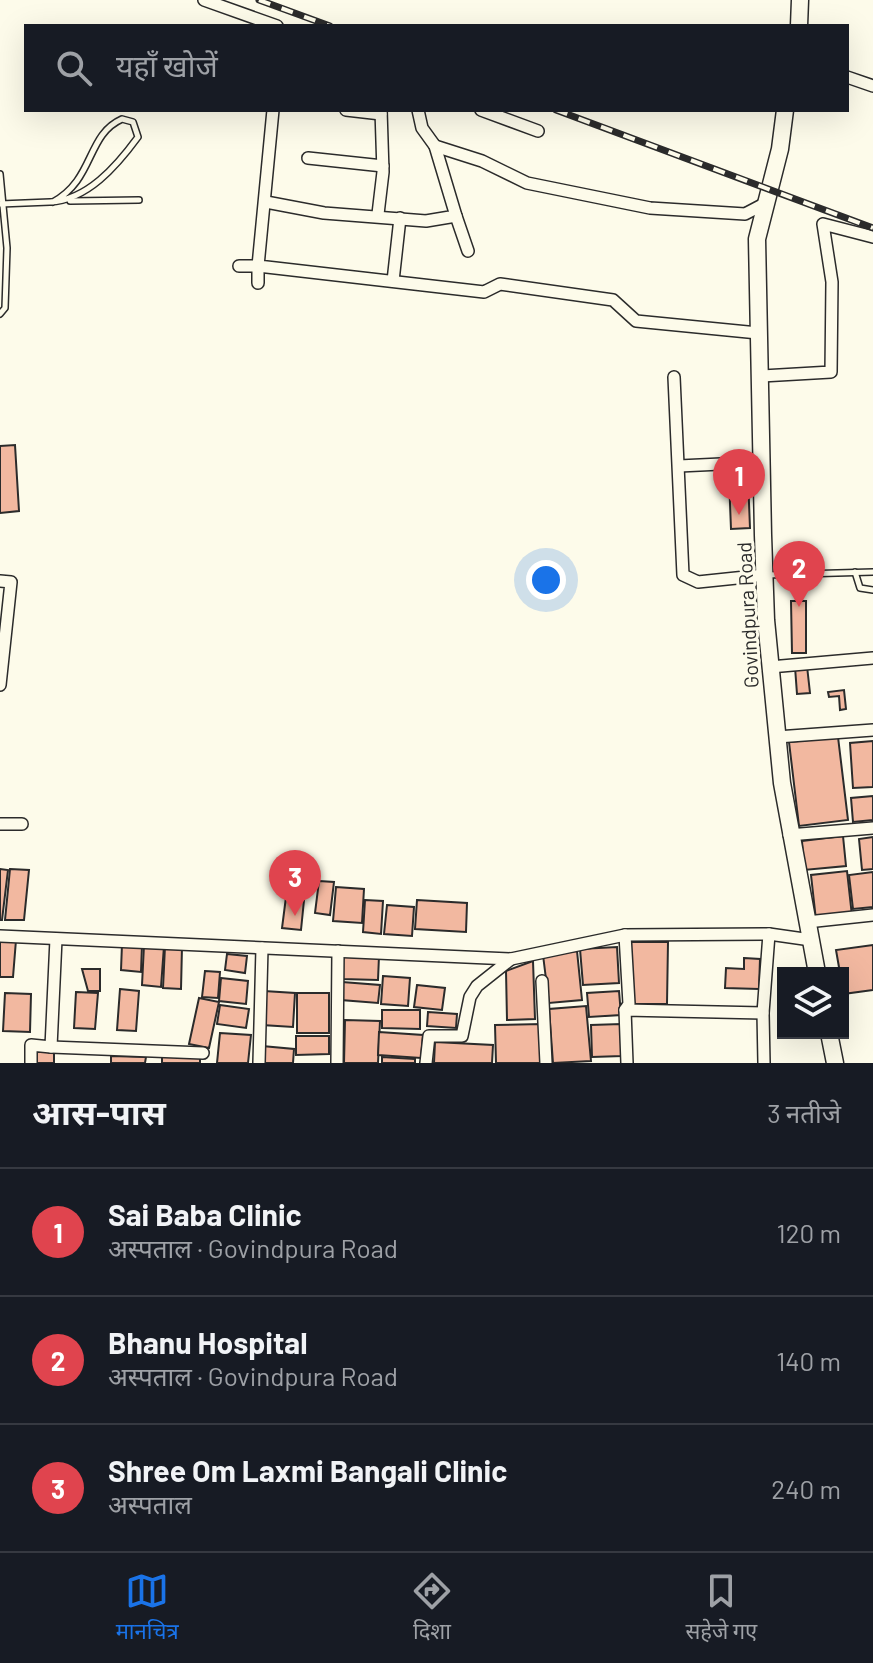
<!DOCTYPE html>
<html lang="hi">
<meta charset="utf-8">
<style>
:root{--surface:#171b24;--page:#20242c;--text:#f1f3f6;--muted:#9ea1a6;--line:#363941;--accent:#1a73e8}
body{margin:0;font-family:Barlow,"Noto Sans Devanagari",sans-serif;background:var(--page);color:var(--text)}
.controls{position:absolute;right:24px;bottom:24px;display:grid;overflow:hidden;border-radius:0px;box-shadow:0 8px 32px #0002}
.controls button{width:72px;height:72px;display:grid;place-items:center;padding:0;border:0;border-bottom:2px solid var(--line);background:var(--surface);color:var(--text);font:40px sans-serif}
.you{position:absolute;left:546px;top:580px;width:28px;height:28px;margin:-20px;border:6px solid #fff;border-radius:50%;background:#1a73e8;box-shadow:0 0 0 12px #1a73e833}
.badge{display:grid;place-items:center;width:52px;height:52px;border-radius:50%;background:var(--accent);color:#fff;font-size:26px;font-weight:700}
.pin{position:absolute;translate:-50% -66px;filter:drop-shadow(0 2px 4px #0008)}
.pin::after{content:'';position:absolute;top:42px;width:28px;height:24px;background:inherit;clip-path:polygon(0 0,100% 0,50% 100%)}
.list{margin:0;padding:0;list-style:none}
h2{display:flex;justify-content:space-between;align-items:center;height:104px;margin:0;padding:0 32px;font-size:34px}
h2 small{font-size:26px;font-weight:400;color:var(--muted)}
.list li{display:grid;grid-template-columns:52px 1fr auto;gap:24px;align-items:center;box-sizing:border-box;height:128px;padding:0 32px;border-top:2px solid var(--line)}
.list b{display:block;font-size:30px;white-space:nowrap}
.list p{margin:0;font-size:26px;white-space:nowrap;color:var(--muted)}
.list em{font-size:26px;font-style:normal;color:var(--muted)}
.icon{flex:none;width:44px;height:44px;fill:none;stroke:currentColor;stroke-width:2;stroke-linecap:round;stroke-linejoin:round}
.map{position:relative;flex:none;width:873px;height:1063px;overflow:hidden}
.search{position:absolute;background:var(--surface);box-shadow:0 8px 32px #0002;left:24px;right:24px;top:24px;height:88px;display:flex;align-items:center;gap:20px;box-sizing:border-box;padding:0 28px;border-radius:0px;color:var(--muted);font-size:30px}
.sheet{height:488px;background:var(--surface)}
nav{display:flex;justify-content:space-around;align-items:center;box-sizing:border-box;height:112px;border-top:2px solid var(--line);background:var(--surface);font-size:22px;color:var(--muted)}
nav a{display:grid;justify-items:center;gap:4px}
nav .on{color:var(--accent)}
.map>svg:first-child{display:block}
</style>
<div class="map">
<svg width="873" height="1063" viewBox="0 0 873 1063">
<rect width="100%" height="100%" fill="#fdfbea"/>
<!-- building -->
<g fill="#f2b8a0" stroke="#2b2b2b" stroke-width="2">
<polygon points="15,445 19,511 0,513 0,446"/>
<polygon points="729,478 748,478 750,528 731,529"/>
<polygon points="791,601 806,601 806,653 792,653"/>
<polygon points="807,666 810,693 797,694 795,667"/>
<polygon points="844,690 846,709 840,710 839,696 829,697 828,692"/>
<polygon points="838,737 848,820 799,826 789,742"/>
<polygon points="873,741 873,787 853,788 850,743"/>
<polygon points="873,796 873,820 853,822 851,798"/>
<polygon points="843,836 846,866 804,870 802,841"/>
<polygon points="873,837 873,869 862,870 859,839"/>
<polygon points="0,869 8,870 2,920 0,920"/>
<polygon points="10,869 29,870 24,920 5,920"/>
<polygon points="847,871 852,916 816,920 811,875"/>
<polygon points="873,872 873,907 853,909 849,875"/>
<polygon points="319,881 334,882 330,915 315,913"/>
<polygon points="336,887 364,889 362,923 333,921"/>
<polygon points="286,897 304,900 301,930 282,928"/>
<polygon points="365,900 383,901 381,934 363,932"/>
<polygon points="417,900 467,903 466,932 415,929"/>
<polygon points="387,905 414,907 412,936 384,934"/>
<polygon points="0,939 16,940 13,977 0,977"/>
<polygon points="630,942 668,942 667,1004 629,1004"/>
<polygon points="122,944 142,945 141,972 121,970"/>
<polygon points="144,945 164,946 161,987 142,985"/>
<polygon points="873,945 873,990 843,994 843,973 840,973 836,950"/>
<polygon points="165,946 182,947 181,989 163,988"/>
<polygon points="617,947 619,983 583,985 580,949"/>
<polygon points="577,951 582,1000 549,1003 543,955"/>
<polygon points="227,954 247,956 245,973 225,970"/>
<polygon points="343,956 379,956 378,980 342,979"/>
<polygon points="744,958 760,959 759,989 725,988 726,968 744,969"/>
<polygon points="533,961 535,1019 507,1020 506,971"/>
<polygon points="82,969 100,969 100,991 88,991"/>
<polygon points="205,971 220,972 218,998 202,997"/>
<polygon points="383,976 410,978 408,1006 381,1004"/>
<polygon points="221,978 248,981 246,1004 219,1001"/>
<polygon points="342,982 380,985 378,1003 341,1000"/>
<polygon points="417,985 445,988 442,1010 414,1007"/>
<polygon points="120,989 139,991 136,1031 117,1030"/>
<polygon points="264,991 295,993 293,1027 262,1025"/>
<polygon points="619,991 621,1015 589,1017 587,993"/>
<polygon points="76,992 98,993 95,1029 74,1028"/>
<polygon points="5,993 31,994 30,1032 3,1031"/>
<rect x="297" y="993" width="32" height="40"/>
<polygon points="199,998 219,1002 209,1048 189,1044"/>
<polygon points="220,1005 249,1009 246,1028 217,1024"/>
<polygon points="586,1006 591,1061 553,1063 549,1009"/>
<polygon points="382,1010 420,1010 420,1029 382,1028"/>
<polygon points="428,1012 457,1014 456,1028 427,1026"/>
<polygon points="345,1020 380,1021 378,1063 344,1063"/>
<polygon points="542,1024 543,1063 496,1063 495,1025"/>
<polygon points="621,1024 622,1056 592,1057 591,1025"/>
<polygon points="379,1032 423,1035 421,1058 378,1055"/>
<polygon points="220,1033 251,1035 248,1063 217,1063"/>
<polygon points="296,1036 329,1036 329,1054 296,1055"/>
<polygon points="435,1042 493,1045 492,1063 434,1063"/>
<polygon points="262,1046 294,1049 293,1063 260,1063"/>
<rect x="36" y="1051" width="18" height="12"/>
<polygon points="111,1056 146,1057 145,1063 111,1063"/>
<polygon points="162,1056 200,1058 200,1063 162,1063"/>
<polygon points="382,1057 415,1059 415,1063 382,1063"/>
</g>
<g fill="none" stroke-linecap="round" stroke-linejoin="round">
<defs>
<g id="lane">
<polyline points="0,174 7,248 5,308 0,314"/>
<polyline points="70,201 139,200"/>
<path d="M0 204 50 202C87 200 116 167 138 137L133 122 122 119C86 135 95 179 53 202"/>
<polyline points="855,572 860,588 873,590"/>
<polyline points="766,575 873,572"/>
</g>
<g id="street">
<polyline points="204,0 277,26"/>
<polyline points="847,77 873,86"/>
<polyline points="273,110 258,266 484,292 500,284 613,300 636,321 758,333"/>
<polyline points="346,110 381,114"/>
<polyline points="481,110 538,131"/>
<polyline points="435,146 482,161 527,183 650,208 745,214 764,204"/>
<polyline points="308,158 383,166"/>
<polyline points="266,202 324,213 426,221 456,216 435,146 422,128 418,110"/>
<polyline points="378,214 383,172 381,110"/>
<polyline points="456,216 468,251"/>
<polyline points="239,266 258,266 258,283"/>
<polyline points="393,281 400,218"/>
<polyline points="760,376 831,372 832,282 823,224 873,237"/>
<polyline points="674,377 683,575 698,582 765,575"/>
<polyline points="679,466 763,462"/>
<polyline points="0,581 11,582 0,685"/>
<polyline points="770,667 873,658"/>
<polyline points="777,737 873,730"/>
<polyline points="0,824 22,824"/>
<polyline points="789,835 873,828"/>
<polyline points="807,922 873,915"/>
<polyline points="625,935 629,1004 625,1010"/>
<polyline points="0,936 511,959 625,935 769,934 811,940"/>
<polyline points="542,981 546,1063"/>
<polyline points="763,1013 764,1063"/>
<polyline points="51,1047 203,1053"/>
<polyline points="31,1063 31,1045 51,1047 56,939"/>
<polyline points="259,1063 262,948"/>
<polyline points="337,1063 338,951"/>
<polyline points="426,1063 429,1036 462,1036 470,997 477,986 511,959"/>
<polyline points="627,1063 625,1010 763,1013 769,934"/>
</g>
<g id="secondary">
<polyline points="799,26 800,0"/>
<polyline points="785,110 780,149 757,239 763,535 766,620 782,783 817,973"/>
<polyline points="829,1033 835,1063"/>
</g>
</defs>
<!-- lane casing -->
<use href="#lane" stroke="#2b2b2b" stroke-width="8"/>
<!-- street casing -->
<use href="#street" stroke="#2b2b2b" stroke-width="14"/>
<!-- secondary casing -->
<use href="#secondary" stroke="#2b2b2b" stroke-width="19"/>
<!-- lane -->
<use href="#lane" stroke="#fdfbea" stroke-width="5"/>
<!-- street -->
<use href="#street" stroke="#fdfbea" stroke-width="11"/>
<!-- secondary -->
<use href="#secondary" stroke="#fdfbea" stroke-width="16"/>
<defs>
<g id="rail">
<polyline points="259,0 330,26"/>
<polyline points="556,110 873,228"/>
</g>
</defs>
<!-- rail casing -->
<use href="#rail" stroke="#2b2b2b" stroke-width="7"/>
<!-- rail -->
<use href="#rail" stroke="#fdfbea" stroke-width="4" stroke-dasharray="12" stroke-linecap="butt"/>
</g>
<g text-anchor="middle" stroke-width="6" stroke-linejoin="round" paint-order="stroke">
<!-- street labels -->
<g font-size="20" fill="#2b2b2b" stroke="#fdfbea">
<text transform="translate(748 615) rotate(-93)" y="7">Govindpura Road</text>
</g>
</g>
</svg>
<div class="controls">
<button><svg class="icon" aria-label="layers" viewBox="0 0 24 24"><path d="M12 4l9 5-9 5-9-5zM3 14l9 5 9-5"/></svg></button>
</div>
<div class="you"></div>
<div class="pin badge" style="left:739px;top:515px;background:#e0444e">1</div>
<div class="pin badge" style="left:799px;top:607px;background:#e0444e">2</div>
<div class="pin badge" style="left:295px;top:916px;background:#e0444e">3</div>
<div class="search"><svg class="icon" aria-label="search" viewBox="0 0 24 24"><circle cx="10" cy="10" r="6"/><path d="M15 15l6 6"/></svg>यहाँ खोजें</div>
</div>
<section class="sheet">
<h2>आस-पास<small>3 नतीजे</small></h2>
<ul class="list">
<li><span class="badge" style="background:#e0444e">1</span><div><b>Sai Baba Clinic</b><p>अस्पताल · Govindpura Road</p></div><em>120 m</em></li>
<li><span class="badge" style="background:#e0444e">2</span><div><b>Bhanu Hospital</b><p>अस्पताल · Govindpura Road</p></div><em>140 m</em></li>
<li><span class="badge" style="background:#e0444e">3</span><div><b>Shree Om Laxmi Bangali Clinic</b><p>अस्पताल</p></div><em>240 m</em></li>
</ul>
</section>
<nav>
<a class="on"><svg class="icon" aria-label="map" viewBox="0 0 24 24"><path d="M3 6l6-2 6 2 6-2v14l-6 2-6-2-6 2zM9 4v14M15 6v14"/></svg>मानचित्र</a>
<a><svg class="icon" aria-label="directions" viewBox="0 0 24 24"><path d="M12 3l9 9-9 9-9-9zM9 14v-3h6M13 9l2 2-2 2"/></svg>दिशा</a>
<a><svg class="icon" aria-label="saved" viewBox="0 0 24 24"><path d="M7 4h10v16l-5-4-5 4z"/></svg>सहेजे गए</a>
</nav>
